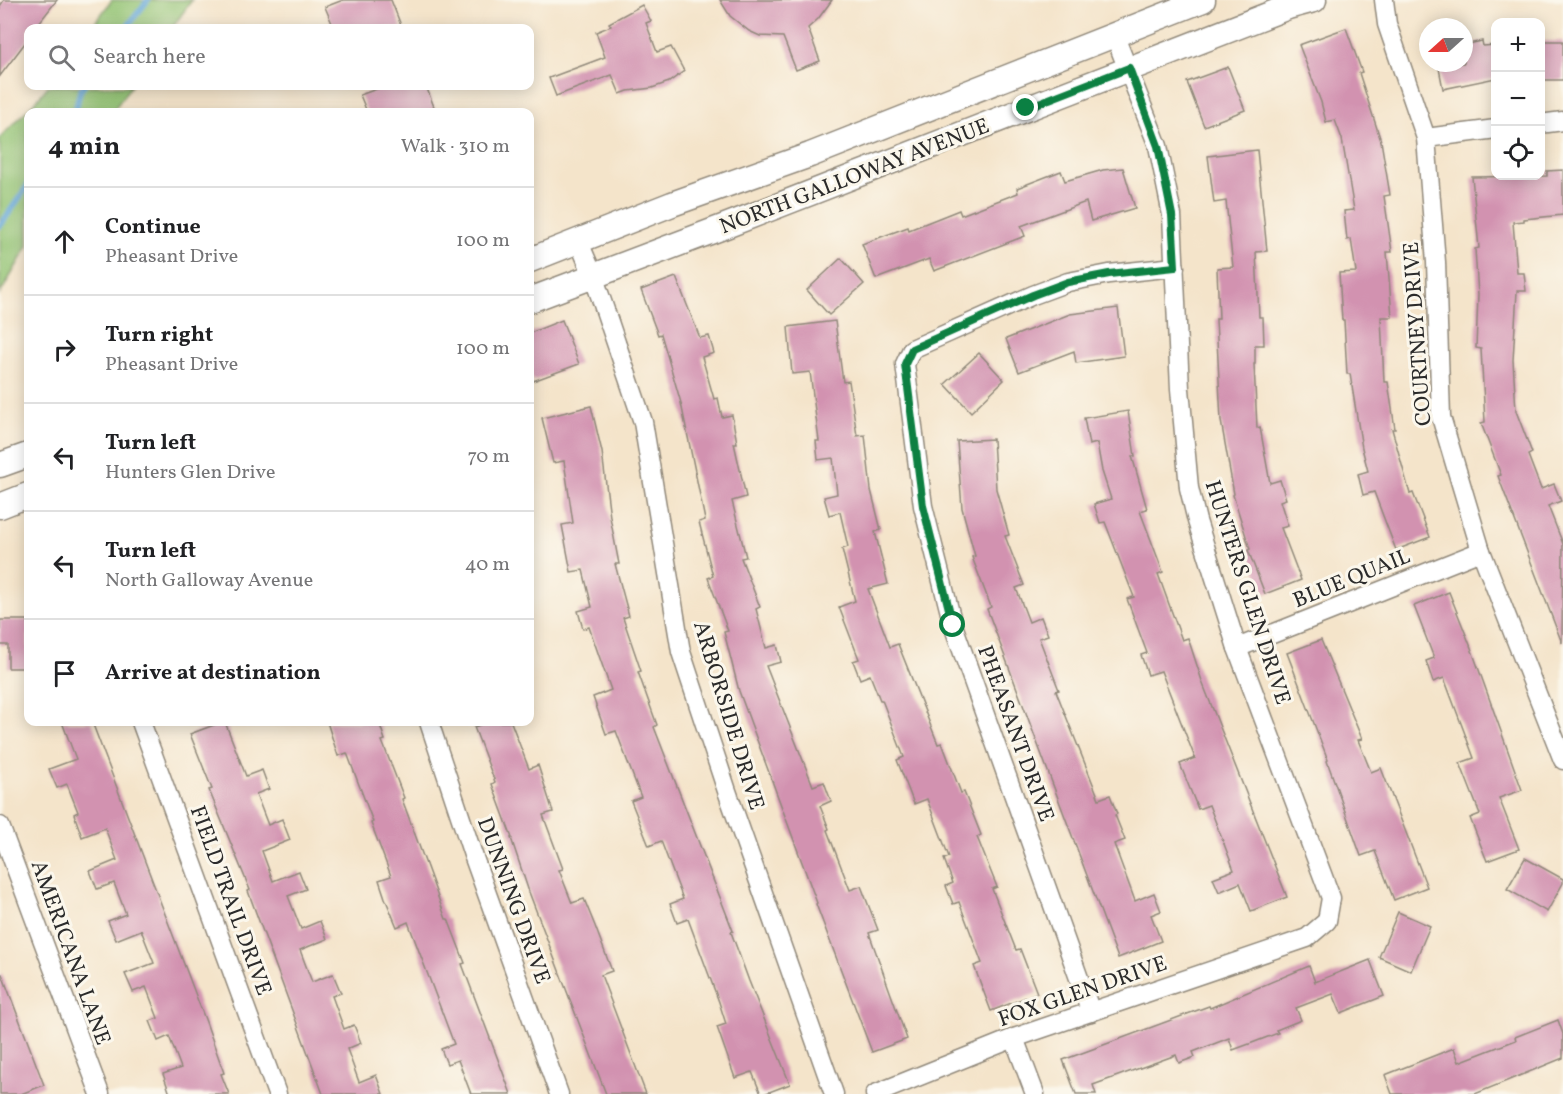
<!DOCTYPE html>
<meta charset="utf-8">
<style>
:root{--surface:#fff;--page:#f6f6f6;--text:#202124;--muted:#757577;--line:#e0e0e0}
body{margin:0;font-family:Vollkorn,serif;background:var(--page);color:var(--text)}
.controls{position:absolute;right:18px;top:18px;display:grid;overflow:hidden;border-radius:12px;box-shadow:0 3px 15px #0003}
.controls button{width:54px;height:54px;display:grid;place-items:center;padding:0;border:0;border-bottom:2px solid var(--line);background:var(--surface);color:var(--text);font:30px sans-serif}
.compass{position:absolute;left:1419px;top:18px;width:54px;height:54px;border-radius:50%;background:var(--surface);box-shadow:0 3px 15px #0003;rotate:249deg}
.stop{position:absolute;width:18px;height:18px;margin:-14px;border:4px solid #0b8043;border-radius:50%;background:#fff}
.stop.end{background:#0b8043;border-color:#fff;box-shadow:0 2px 6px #0008}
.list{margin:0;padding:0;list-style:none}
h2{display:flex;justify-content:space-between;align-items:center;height:78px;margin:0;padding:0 24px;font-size:26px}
h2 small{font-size:20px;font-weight:400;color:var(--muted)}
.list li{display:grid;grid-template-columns:39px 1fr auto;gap:18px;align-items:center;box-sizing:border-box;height:108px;padding:0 24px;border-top:2px solid var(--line)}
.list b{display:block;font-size:22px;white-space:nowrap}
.list p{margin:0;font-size:20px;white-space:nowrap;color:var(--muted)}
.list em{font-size:20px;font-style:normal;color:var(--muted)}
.icon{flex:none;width:33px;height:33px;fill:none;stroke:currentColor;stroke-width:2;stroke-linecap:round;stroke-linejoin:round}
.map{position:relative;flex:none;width:1563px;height:1094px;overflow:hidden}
.search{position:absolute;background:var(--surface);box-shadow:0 3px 15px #0003;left:24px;top:24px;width:510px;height:66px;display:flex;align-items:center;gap:15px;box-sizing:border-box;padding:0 21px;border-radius:12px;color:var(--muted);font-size:22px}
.panel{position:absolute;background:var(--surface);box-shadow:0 3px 15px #0003;left:24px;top:108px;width:510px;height:618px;border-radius:12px}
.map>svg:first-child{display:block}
</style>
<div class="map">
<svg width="1563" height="1094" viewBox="0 0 1563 1094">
<rect width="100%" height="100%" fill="#fbf7ec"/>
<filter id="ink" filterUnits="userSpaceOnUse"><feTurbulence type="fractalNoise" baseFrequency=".0167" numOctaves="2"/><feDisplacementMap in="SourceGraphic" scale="12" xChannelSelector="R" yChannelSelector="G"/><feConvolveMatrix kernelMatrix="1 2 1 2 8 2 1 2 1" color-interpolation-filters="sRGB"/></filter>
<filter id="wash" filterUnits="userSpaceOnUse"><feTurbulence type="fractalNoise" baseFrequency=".008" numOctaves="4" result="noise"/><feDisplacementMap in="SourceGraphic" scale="24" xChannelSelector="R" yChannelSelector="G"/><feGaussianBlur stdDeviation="1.35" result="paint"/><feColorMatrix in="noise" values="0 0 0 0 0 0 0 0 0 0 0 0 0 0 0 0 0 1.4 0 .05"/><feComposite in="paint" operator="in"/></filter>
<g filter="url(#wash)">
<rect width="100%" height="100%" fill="#f4e4ca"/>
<!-- green -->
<g fill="#93c373" stroke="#5f774f" stroke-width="1.5">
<polygon points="112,0 192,0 172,28 91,28"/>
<polygon points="48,86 131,86 112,112 28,112 28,246 0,294 0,138 36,101"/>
</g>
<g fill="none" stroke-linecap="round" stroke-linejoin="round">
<!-- stream -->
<g stroke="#62a6d7" stroke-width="6">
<polyline points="126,28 148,0"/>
<polyline points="75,112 80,91 84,86"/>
<polyline points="0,226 28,185"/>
</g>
</g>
<g id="blocks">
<!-- building -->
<g fill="#d292b0">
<polygon points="4,0 57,0 35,28 28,28 28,39 0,76 0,6"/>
<polygon points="343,0 391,0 402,28 334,28 325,7"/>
<polygon points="720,0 832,0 818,19 808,28 820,61 796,70 783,37 760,36 749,31 730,16"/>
<polygon points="642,5 651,21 646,23 657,52 671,47 684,71 669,82 652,88 628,91 620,94 612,75 556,96 549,78 605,57 596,32 611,26 609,23"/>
<polygon points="1346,28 1362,72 1359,73 1381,141 1390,195 1384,196 1392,252 1387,252 1392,317 1381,317 1384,382 1388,382 1395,429 1392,429 1410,494 1413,493 1430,537 1396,550 1374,492 1363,495 1358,474 1368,471 1362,448 1350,374 1347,374 1344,320 1342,320 1339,273 1356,272 1351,239 1347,240 1344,211 1354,210 1342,139 1335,120 1326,122 1321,102 1299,45"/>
<polygon points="1482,41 1483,46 1496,45 1496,78 1443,89 1438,63 1464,63 1464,45"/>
<rect x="1540" y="41" width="23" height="39"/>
<polygon points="1228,67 1245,110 1204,126 1187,82"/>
<polygon points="385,86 426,86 436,112 367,112 360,95"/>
<polygon points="1257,150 1267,251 1256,252 1259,317 1263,317 1264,345 1255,345 1255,364 1254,364 1257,428 1260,427 1270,483 1280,480 1286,499 1280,501 1288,526 1281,528 1301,580 1265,594 1248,550 1250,549 1233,495 1234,494 1221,421 1216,319 1219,319 1217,268 1233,267 1226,201 1214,203 1208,156"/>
<polygon points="1123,168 1135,208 1091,221 1086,202 1021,226 1025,236 934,271 929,259 876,279 862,244 908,227 909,230 959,210 961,215 1018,193 1017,188 1061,171 1065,181 1103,170"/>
<polygon points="1563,170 1563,215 1524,219 1524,221 1513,222 1517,273 1524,273 1526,291 1517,291 1513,360 1516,411 1532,453 1528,455 1541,489 1554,484 1561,501 1548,506 1563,544 1562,643 1498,476 1501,475 1481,423 1485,422 1481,349 1476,348 1478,295 1475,249 1479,248 1472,177 1547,176 1547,171"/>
<polygon points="841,258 864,284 829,315 807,290"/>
<polygon points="676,277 700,338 709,336 714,353 702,357 714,399 718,398 722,417 732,415 737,443 734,443 746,497 732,501 746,557 741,558 760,607 756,609 766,648 777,645 781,662 766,666 813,786 824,782 831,801 820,806 829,829 827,830 850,890 861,886 878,930 869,933 907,1039 872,1052 816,904 817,903 739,691 724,632 728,631 708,578 713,576 699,522 705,520 681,403 661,334 658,335 641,290"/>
<polygon points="1118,308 1124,356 1076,363 1074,351 1019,372 1006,339 1070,314"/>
<polygon points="562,320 579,364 533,381 530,373 530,333"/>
<polygon points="835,321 843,382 849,381 857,436 865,435 871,490 881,530 875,532 888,584 868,589 890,647 898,644 938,744 942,743 961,793 964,792 981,835 977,837 997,887 992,889 1016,950 1020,949 1037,993 991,1011 974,966 982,963 959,902 953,904 946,886 953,883 944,859 949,857 927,799 914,804 897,760 904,757 882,700 880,700 870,675 860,679 853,661 859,659 839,607 855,601 842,549 848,547 840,512 829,515 824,497 837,494 833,458 818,460 816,441 819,441 810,372 792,374 788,327"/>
<polygon points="979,353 1004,380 971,412 945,384"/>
<polygon points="591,406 602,452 610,517 619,564 615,564 629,616 623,618 641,671 638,672 657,725 654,727 733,931 731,932 749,981 790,1084 764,1094 761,1094 752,1072 735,1078 717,1027 726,1024 719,1002 688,919 677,923 670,904 683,899 661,841 649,846 631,801 641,797 616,731 606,734 593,697 611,690 589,627 583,629 578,611 592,607 583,570 571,572 562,525 573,523 564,461 553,463 542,418"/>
<polygon points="1128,411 1135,456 1132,456 1147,509 1140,511 1163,572 1158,574 1182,640 1188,638 1203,684 1287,897 1251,911 1240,883 1219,892 1213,878 1234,870 1209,805 1198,809 1180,764 1195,758 1161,671 1148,675 1141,655 1147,653 1127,599 1134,597 1105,522 1100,523 1094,504 1111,499 1102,471 1097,443 1089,445 1084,418"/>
<polygon points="993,439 996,489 1009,535 1005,536 1024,585 1016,588 1029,622 1041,617 1048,635 1039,638 1059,690 1056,691 1099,799 1110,795 1117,814 1115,815 1125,840 1114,844 1135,901 1154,893 1161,911 1151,915 1161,941 1118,958 987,609 991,607 972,557 975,556 962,508 957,441"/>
<polygon points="1449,592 1470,645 1522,790 1499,798 1519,849 1487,861 1470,818 1480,814 1460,763 1474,758 1444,678 1433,682 1426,661 1434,658 1414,606"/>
<polygon points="0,620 28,620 28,668 8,668 8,645 0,645"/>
<polygon points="1321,640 1362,739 1358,740 1371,772 1381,768 1427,887 1394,900 1375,851 1361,856 1327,761 1328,760 1287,653"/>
<polygon points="62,722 92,722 206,1022 224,1073 221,1074 229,1094 170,1094 163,1074 181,1068 169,1036 158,1041 150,1021 158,1018 146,987 133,992 125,974 154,963 141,930 116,940 108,921 126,914 114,883 97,889 90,871 117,860 105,828 82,837 74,814 78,812 67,784 57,788 49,769 76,759"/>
<polygon points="222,722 225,722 246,776 262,770 269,789 256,794 268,825 282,819 290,840 262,851 273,881 299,871 306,889 288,896 301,929 320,921 327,939 300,950 312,982 333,974 341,993 332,996 344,1029 354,1025 361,1043 347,1049 359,1082 376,1075 383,1094 323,1094 248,891 250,890 209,790 212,789 190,734"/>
<polygon points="327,722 379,722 385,740 382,741 404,798 402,799 446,919 448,919 465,963 462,964 511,1094 471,1094 458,1060 447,1064 441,1049 454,1044 408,922 397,927 385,898 379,880 391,876 371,823 373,822 347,753 338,756"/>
<polygon points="488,722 511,722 529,769 538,765 553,812 543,815 563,869 559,870 572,903 584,899 595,926 612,971 601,975 646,1094 606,1094 529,892 511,838 512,838 492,784 495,782 474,727"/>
<polygon points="1525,858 1563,879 1563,883 1547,912 1507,889"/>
<polygon points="1398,912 1430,926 1411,971 1379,957"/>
<polygon points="1370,960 1384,996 1341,1013 1333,994 1296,1008 1301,1020 1276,1030 1278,1033 1252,1043 1233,1050 1229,1038 1193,1052 1195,1057 1179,1063 1176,1055 1093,1085 1096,1094 1076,1094 1063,1060 1209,1006 1210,1008 1309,966 1315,982"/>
<polygon points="0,974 2,974 44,1085 21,1094 0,1094"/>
<polygon points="1558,1020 1563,1034 1563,1058 1475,1094 1392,1094 1385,1075 1454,1048 1459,1062 1516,1040 1515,1037"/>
</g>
</g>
</g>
<g filter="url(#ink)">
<use href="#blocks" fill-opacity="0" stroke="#90887a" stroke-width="1.5"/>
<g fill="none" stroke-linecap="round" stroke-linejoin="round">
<defs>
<g id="minor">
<polyline points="1384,0 1387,24 1426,138 1436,262 1441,417 1481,551 1563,760"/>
<polyline points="1540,124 1563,121"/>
<polyline points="1426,138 1496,129"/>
<polyline points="578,240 593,275 643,422 681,652 727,791 834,1094"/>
<polyline points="1237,648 1481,551"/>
<polyline points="141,722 277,1094"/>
<polyline points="429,722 473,855 559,1094"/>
<polyline points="0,826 100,1094"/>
<polyline points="1091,1012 953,625 923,506 905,364 912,349 1033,295 1068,282 1109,274 1175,267"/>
<polyline points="1014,1038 1035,1094"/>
<polyline points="875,1094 1014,1038 1307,938 1327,921 1331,898 1237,648 1197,521 1189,488 1180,389 1172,215 1158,146 1114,34"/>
</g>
<g id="major">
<polyline points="530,260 672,204 810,155 1203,0"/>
<polyline points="530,300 723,227 1288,7 1314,0"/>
<polyline points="0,465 28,455"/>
<polyline points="0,506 28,495"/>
</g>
</defs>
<!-- minor casing -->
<use href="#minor" stroke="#90887a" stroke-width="21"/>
<!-- major casing -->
<use href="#major" stroke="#90887a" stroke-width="27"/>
<!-- minor -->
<use href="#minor" stroke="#fff" stroke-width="18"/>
<!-- major -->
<use href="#major" stroke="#fff" stroke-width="24"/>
</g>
</g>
<g fill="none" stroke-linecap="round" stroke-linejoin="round" filter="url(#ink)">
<!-- route -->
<polyline stroke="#0b8043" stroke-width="8" points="953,625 923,506 905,364 912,349 1033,295 1068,282 1109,274 1175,267 1172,215 1158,146 1129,68 1026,108"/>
</g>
<g text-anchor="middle" stroke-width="6" stroke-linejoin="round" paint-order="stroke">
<!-- street labels -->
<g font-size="22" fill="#2b2b2b" stroke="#fbf7ec">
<text transform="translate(854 175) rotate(-21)" y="8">NORTH GALLOWAY AVENUE</text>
<text transform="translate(1416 334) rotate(-94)" y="8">COURTNEY DRIVE</text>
<text transform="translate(1351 577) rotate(-22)" y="8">BLUE QUAIL</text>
<text transform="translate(1249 592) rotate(72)" y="8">HUNTERS GLEN DRIVE</text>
<text transform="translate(730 715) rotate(73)" y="8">ARBORSIDE DRIVE</text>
<text transform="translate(1017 733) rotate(70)" y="8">PHEASANT DRIVE</text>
<text transform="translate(232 900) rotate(70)" y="8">FIELD TRAIL DRIVE</text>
<text transform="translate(515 900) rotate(70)" y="8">DUNNING DRIVE</text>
<text transform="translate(72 952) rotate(70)" y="8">AMERICANA LANE</text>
<text transform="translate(1082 990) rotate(-19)" y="8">FOX GLEN DRIVE</text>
</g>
</g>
</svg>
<div class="controls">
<button>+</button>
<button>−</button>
<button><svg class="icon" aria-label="locate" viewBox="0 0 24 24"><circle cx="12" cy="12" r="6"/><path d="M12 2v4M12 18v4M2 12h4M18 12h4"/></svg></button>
</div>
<svg class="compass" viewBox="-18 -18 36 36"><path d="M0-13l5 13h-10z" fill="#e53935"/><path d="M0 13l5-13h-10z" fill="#757577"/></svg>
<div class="stop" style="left:953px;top:625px"></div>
<div class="stop end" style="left:1026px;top:108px"></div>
<div class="search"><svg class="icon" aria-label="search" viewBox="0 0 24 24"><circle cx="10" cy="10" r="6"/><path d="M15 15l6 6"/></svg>Search here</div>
<section class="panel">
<h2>4 min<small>Walk · 310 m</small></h2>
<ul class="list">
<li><svg class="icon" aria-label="ahead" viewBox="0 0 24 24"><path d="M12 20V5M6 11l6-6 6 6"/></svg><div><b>Continue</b><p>Pheasant Drive</p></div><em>100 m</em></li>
<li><svg class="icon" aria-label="right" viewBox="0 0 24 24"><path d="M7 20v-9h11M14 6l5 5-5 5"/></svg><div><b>Turn right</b><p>Pheasant Drive</p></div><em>100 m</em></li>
<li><svg class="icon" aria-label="left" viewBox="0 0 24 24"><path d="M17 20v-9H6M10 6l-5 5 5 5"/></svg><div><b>Turn left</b><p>Hunters Glen Drive</p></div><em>70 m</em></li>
<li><svg class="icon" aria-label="left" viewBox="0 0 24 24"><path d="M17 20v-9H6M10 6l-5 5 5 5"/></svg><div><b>Turn left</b><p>North Galloway Avenue</p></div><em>40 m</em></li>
<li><svg class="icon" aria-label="arrive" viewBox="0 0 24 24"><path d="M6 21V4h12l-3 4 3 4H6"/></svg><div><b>Arrive at destination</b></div></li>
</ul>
</section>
</div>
